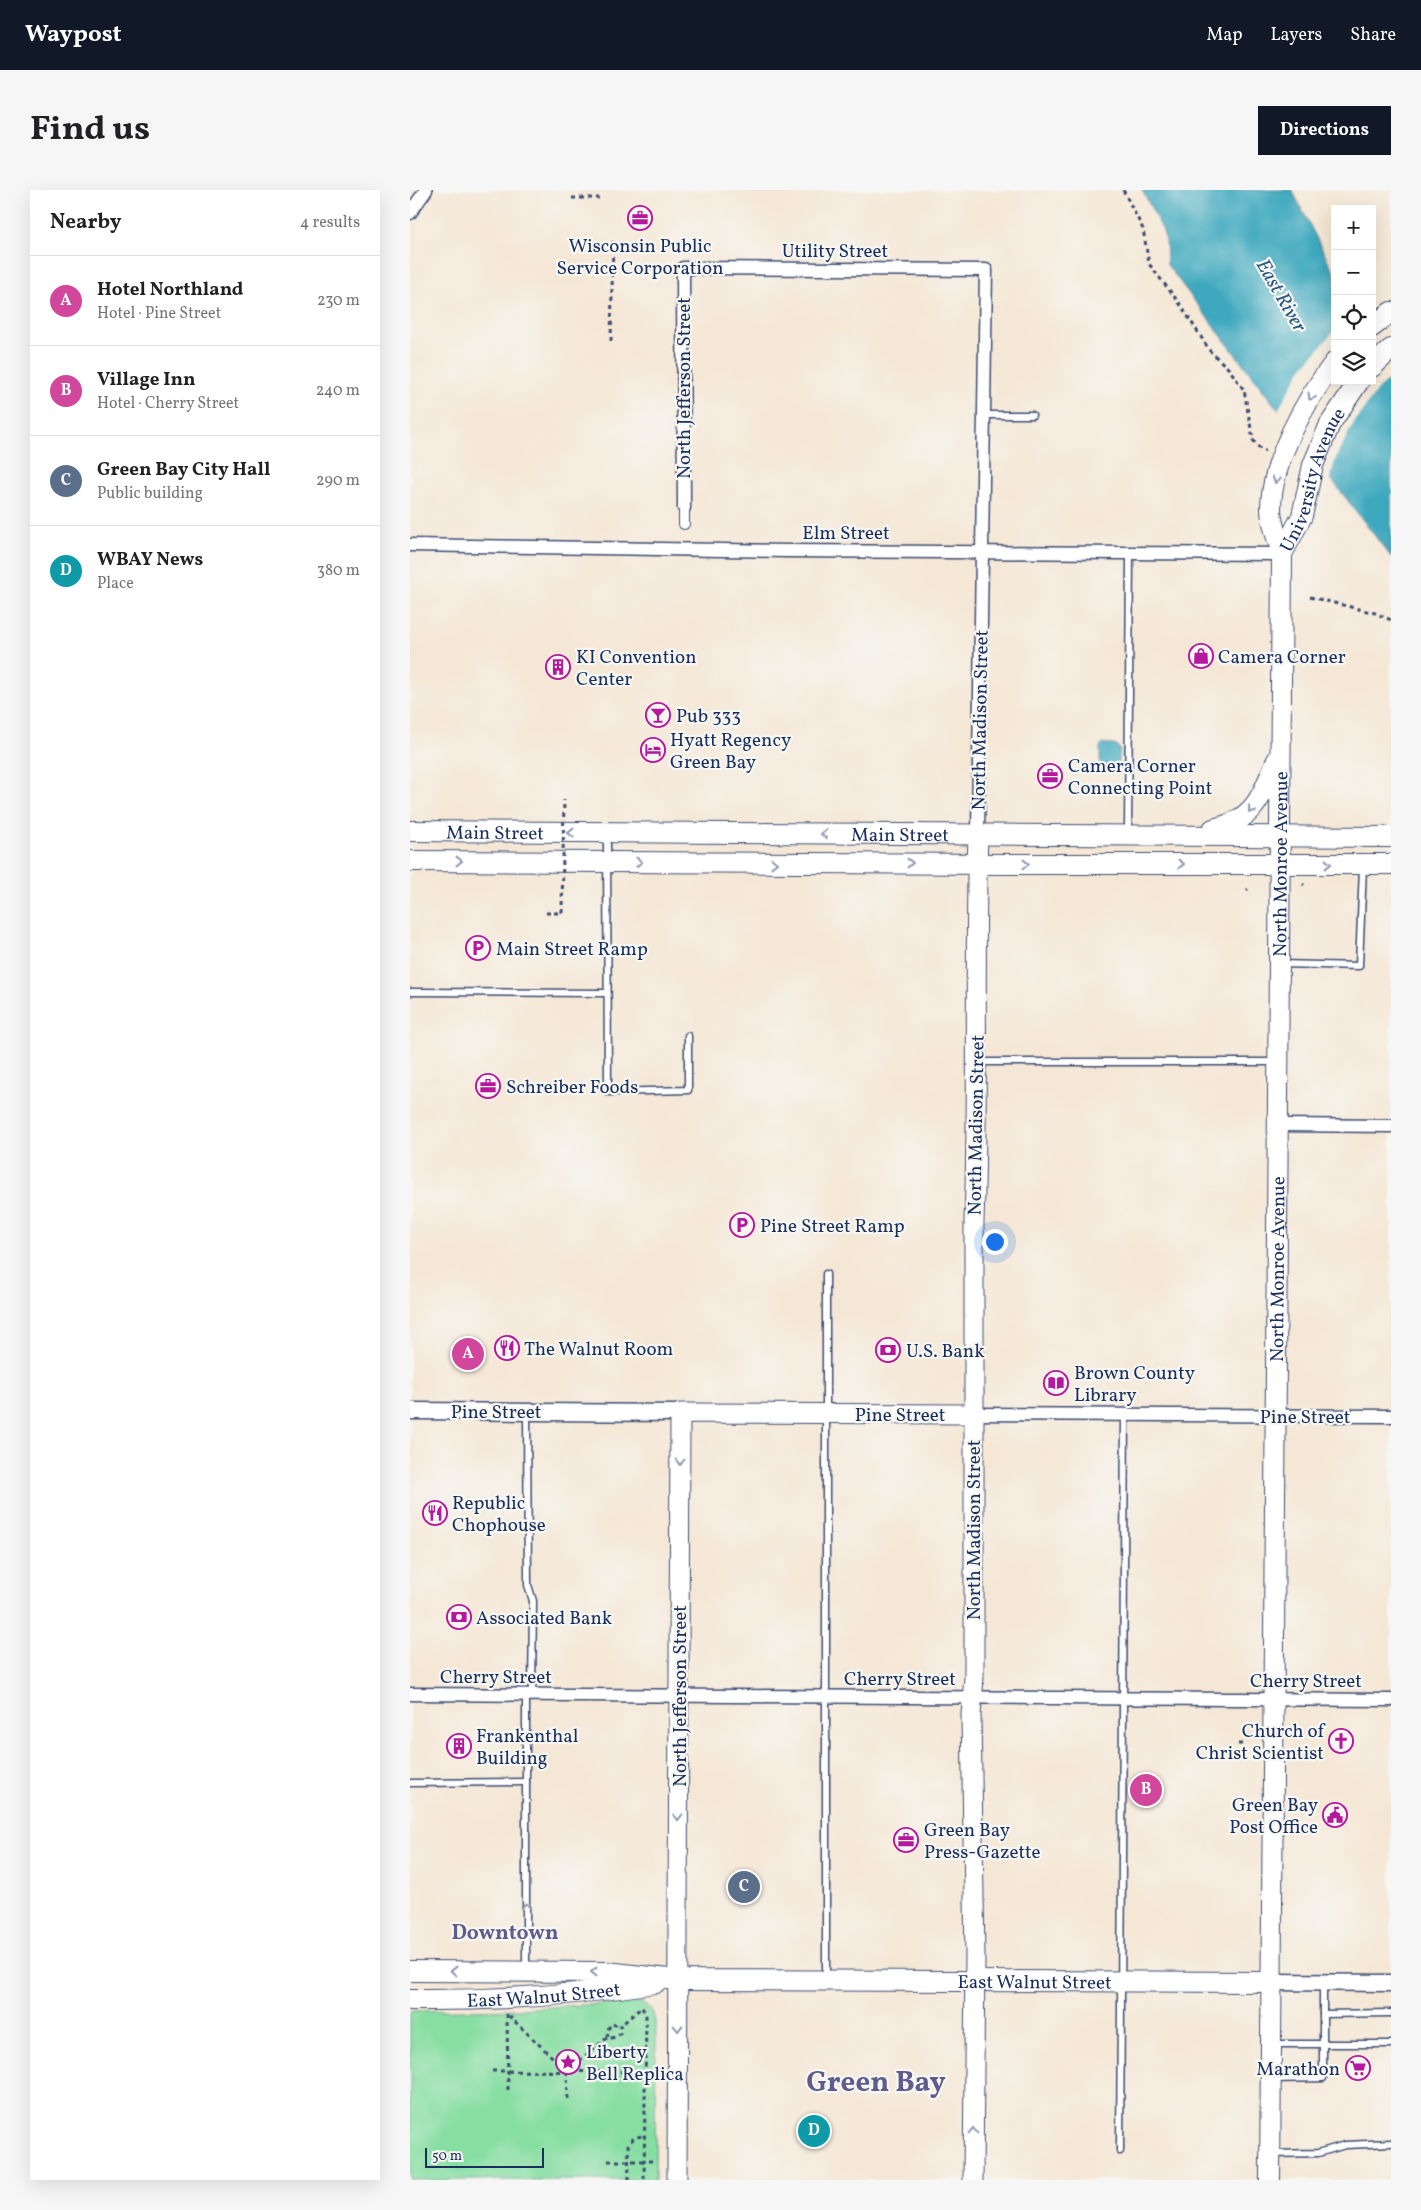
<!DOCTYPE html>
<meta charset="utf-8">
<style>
:root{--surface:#fff;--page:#f6f6f6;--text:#202124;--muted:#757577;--line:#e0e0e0;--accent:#111827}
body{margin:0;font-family:Vollkorn,serif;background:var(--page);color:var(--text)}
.controls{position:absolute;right:15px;top:15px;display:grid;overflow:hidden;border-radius:0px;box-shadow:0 5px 20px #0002}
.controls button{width:45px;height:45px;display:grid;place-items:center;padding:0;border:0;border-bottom:1px solid var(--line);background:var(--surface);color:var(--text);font:25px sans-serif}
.scale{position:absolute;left:15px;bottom:12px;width:119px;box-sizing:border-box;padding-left:5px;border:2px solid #1b2f5e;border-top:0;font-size:14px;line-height:18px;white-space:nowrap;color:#1b2f5e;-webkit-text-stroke:4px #f6f6f2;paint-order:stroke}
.you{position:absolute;left:584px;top:1051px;width:18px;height:18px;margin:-12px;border:4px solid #fff;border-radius:50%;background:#1a73e8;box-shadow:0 0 0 8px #1a73e833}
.badge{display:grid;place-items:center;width:32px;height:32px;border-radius:50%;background:var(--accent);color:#fff;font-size:16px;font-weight:700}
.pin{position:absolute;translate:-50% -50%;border:2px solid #fff;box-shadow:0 1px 5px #0006}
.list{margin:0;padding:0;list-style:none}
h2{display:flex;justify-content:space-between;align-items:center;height:65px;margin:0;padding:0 20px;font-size:21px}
h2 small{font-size:16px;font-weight:400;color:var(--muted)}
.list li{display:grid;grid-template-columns:32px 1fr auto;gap:15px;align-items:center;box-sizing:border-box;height:90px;padding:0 20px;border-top:1px solid var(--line)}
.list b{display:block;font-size:19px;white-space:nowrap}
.list p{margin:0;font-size:16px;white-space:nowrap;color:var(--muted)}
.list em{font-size:16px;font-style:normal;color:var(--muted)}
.icon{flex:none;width:28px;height:28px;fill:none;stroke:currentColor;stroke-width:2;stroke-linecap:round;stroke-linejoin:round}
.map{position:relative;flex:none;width:981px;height:1990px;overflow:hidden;border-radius:0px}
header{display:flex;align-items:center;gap:30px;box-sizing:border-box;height:70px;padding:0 25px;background:var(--accent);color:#fff}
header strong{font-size:24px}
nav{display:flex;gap:28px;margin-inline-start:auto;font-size:18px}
.intro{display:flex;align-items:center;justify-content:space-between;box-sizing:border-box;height:120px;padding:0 30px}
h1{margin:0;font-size:35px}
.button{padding:12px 22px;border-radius:0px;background:var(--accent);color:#fff;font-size:18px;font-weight:700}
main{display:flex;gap:30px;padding:0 30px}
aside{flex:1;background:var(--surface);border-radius:0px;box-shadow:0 5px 20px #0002}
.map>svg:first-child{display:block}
</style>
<header>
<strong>Waypost</strong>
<nav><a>Map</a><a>Layers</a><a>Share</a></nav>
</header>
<div class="intro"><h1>Find us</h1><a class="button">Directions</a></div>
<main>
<aside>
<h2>Nearby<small>4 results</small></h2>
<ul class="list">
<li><span class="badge" style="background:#d1479c">A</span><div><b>Hotel Northland</b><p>Hotel · Pine Street</p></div><em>230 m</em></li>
<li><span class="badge" style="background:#d1479c">B</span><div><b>Village Inn</b><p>Hotel · Cherry Street</p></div><em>240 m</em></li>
<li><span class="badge" style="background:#5c6f8a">C</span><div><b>Green Bay City Hall</b><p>Public building</p></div><em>290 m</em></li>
<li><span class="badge" style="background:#0f9aa8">D</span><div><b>WBAY News</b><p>Place</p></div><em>380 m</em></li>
</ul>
</aside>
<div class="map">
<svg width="981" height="1990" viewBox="0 0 981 1990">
<rect width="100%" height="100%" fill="#f6f6f2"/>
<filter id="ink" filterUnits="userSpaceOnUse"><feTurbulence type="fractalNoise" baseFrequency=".02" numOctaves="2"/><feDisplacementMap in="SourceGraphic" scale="10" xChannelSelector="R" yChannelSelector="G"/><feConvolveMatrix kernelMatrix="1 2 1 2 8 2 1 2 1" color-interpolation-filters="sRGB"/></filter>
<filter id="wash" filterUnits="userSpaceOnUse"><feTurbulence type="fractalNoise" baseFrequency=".0096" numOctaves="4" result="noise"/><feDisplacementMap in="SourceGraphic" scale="20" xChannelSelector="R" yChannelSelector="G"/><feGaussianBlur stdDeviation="1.12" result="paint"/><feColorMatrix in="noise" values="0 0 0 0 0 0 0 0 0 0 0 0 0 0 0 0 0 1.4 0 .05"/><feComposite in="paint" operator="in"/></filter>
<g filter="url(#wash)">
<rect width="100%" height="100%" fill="#f5e7d5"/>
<!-- green -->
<polygon fill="#87dea2" stroke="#518680" points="223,1812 233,1813 242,1820 246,1835 245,1990 0,1990 0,1821 109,1819"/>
<!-- water -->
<g fill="#3ea8be" stroke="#2c6c8e">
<polygon points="732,0 882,0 925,84 925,191 962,191 962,158 981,195 981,367 757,75 756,51 752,39"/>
<polygon points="694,553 707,556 710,559 709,575 707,578 698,578 690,574 690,556"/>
</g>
<!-- pier -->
<polygon fill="#f5e7d5" points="925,140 925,191 962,191 962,155 980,188 967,200 943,234 927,265 919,290 867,222 890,181"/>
</g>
<g filter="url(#ink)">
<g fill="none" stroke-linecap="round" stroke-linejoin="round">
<defs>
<g id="service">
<polyline points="574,225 622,225"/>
<polyline points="718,642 720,363"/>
<polyline points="197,644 198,902 278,900 278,846"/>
<polyline points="872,774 949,776 953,677"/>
<polyline points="0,802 197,803"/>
<polyline points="569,872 866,872"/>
<polyline points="416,1084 416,1789"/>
<polyline points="117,1222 118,1395 123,1411 122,1505"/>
<polyline points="116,1505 116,1778"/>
<polyline points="0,1593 116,1592"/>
<polyline points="913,1793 913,1824"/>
<polyline points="865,1854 981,1854"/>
<polyline points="862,1889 913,1888 913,1824 981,1823"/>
<polyline points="710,1961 715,1225"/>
<polyline points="862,1964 908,1963 935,1955 981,1953"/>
</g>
<polyline id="pedestrian" points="274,334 274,318"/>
<g id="minor">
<polyline points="0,23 16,0"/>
<polyline points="274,318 273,78 576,80 568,644"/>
<polyline points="0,355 378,361 872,364"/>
<polyline points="868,935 981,936"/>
<polyline points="564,1224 981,1226"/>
<polyline points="0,1504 981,1510"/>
</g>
<g id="tertiary">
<polyline points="0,1221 270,1223"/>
<polyline points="862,1792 981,1793"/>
</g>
<g id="secondary">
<polyline points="267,1990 270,1223 564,1224"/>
<path d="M563 1990 565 1767 561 1525 564 1487V1031C569 902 564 773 568 644"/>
</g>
<g id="primary">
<polyline points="962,137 981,122"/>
<polyline points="962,177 981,159"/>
<path id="s1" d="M872 364 892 326 903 275 920 234 949 191"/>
<path d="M803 639C846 630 851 606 867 570"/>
<path id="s2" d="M0 641C327 645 654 643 981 647"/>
<polyline points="0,671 592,674 981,674"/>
<path id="s3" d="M0 1781 197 1782 267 1790 862 1792"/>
<path id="s4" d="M0 1810C86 1811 161 1806 245 1793"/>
<path id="s5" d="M860 1990 872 364C868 350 861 333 861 319 861 271 896 209 925 172"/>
</g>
</defs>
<!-- service casing -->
<use href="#service" stroke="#3c4b70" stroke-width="9"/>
<!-- pedestrian casing -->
<use href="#pedestrian" stroke="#3c4b70" stroke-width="12"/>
<!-- minor casing -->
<use href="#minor" stroke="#3c4b70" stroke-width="15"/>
<!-- tertiary casing -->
<use href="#tertiary" stroke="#3c4b70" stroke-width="19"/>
<!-- secondary casing -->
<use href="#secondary" stroke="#3c4b70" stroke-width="21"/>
<!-- primary casing -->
<use href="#primary" stroke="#3c4b70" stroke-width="22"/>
<!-- path -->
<g stroke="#3c4b70" stroke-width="3" stroke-dasharray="4 4" stroke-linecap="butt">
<polyline points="713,0 733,39 739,74 770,114 800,161 819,179 834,200 843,250 849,258 855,261"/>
<polyline points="162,8 189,8"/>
<polyline points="201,151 203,48"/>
<polyline points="900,407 965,423 981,430"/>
<polyline points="893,694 894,695"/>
<polyline points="837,700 838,699"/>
<polyline points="828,1554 833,1554"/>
<polyline points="97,1824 98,1901"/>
<polyline points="99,1826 157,1881 158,1911"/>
<polyline points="198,1847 197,1841 201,1834 210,1836"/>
<polyline points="82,1881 236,1882"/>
<polyline points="157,1881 198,1847 202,1848 210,1844 210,1836 232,1817 236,1826 234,1990"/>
<polyline points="198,1971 243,1971"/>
<polyline points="219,1990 218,1954 224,1948 235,1945"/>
</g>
<!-- service -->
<use href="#service" stroke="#fff" stroke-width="6"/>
<!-- pedestrian -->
<use href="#pedestrian" stroke="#fff" stroke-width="10"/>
<!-- minor -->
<use href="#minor" stroke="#fff" stroke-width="12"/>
<!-- tertiary -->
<use href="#tertiary" stroke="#fff" stroke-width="16"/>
<!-- secondary -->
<use href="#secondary" stroke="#fff" stroke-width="19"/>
<!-- primary -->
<use href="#primary" stroke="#fff" stroke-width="20"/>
<!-- path-bridge -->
<polyline stroke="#3c4b70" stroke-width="3" stroke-dasharray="4 4" stroke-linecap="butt" points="136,723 152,723 154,610"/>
</g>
<!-- one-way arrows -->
<defs><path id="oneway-chevron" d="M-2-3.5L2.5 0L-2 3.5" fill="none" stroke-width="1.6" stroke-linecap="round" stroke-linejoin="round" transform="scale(1.25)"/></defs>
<g stroke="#8d97ae">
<use href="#oneway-chevron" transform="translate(901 207) rotate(121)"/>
<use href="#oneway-chevron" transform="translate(866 290) rotate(104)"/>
<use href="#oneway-chevron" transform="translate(841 620) rotate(128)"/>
<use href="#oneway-chevron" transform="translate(161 643) rotate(-180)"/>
<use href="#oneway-chevron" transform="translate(414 644) rotate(-180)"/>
<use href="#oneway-chevron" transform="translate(49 671)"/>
<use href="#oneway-chevron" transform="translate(229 672)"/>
<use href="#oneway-chevron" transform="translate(364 673) rotate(1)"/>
<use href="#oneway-chevron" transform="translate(500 673)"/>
<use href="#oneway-chevron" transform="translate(616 674)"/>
<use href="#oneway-chevron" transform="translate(771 674)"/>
<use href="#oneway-chevron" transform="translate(918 674)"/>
<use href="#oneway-chevron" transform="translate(270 1272) rotate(90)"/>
<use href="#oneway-chevron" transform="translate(268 1627) rotate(90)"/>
<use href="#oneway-chevron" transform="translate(116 1716) rotate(-90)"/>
<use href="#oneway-chevron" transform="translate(44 1781) rotate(-179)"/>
<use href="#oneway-chevron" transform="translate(184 1782) rotate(-180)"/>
<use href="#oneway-chevron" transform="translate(268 1838) rotate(89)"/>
<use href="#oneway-chevron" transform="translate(563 1941) rotate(-90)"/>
</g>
</g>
<!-- icons -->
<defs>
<symbol id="office-ring" viewBox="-11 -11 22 22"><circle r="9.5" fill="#f6f6f2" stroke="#b5179e" stroke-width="1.5"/><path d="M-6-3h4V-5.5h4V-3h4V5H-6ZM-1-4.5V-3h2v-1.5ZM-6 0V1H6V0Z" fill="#b5179e"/></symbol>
<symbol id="shop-ring" viewBox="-11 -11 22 22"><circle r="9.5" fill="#f6f6f2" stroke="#b5179e" stroke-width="1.5"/><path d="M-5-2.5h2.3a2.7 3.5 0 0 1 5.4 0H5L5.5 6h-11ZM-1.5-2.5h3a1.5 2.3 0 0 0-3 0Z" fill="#b5179e"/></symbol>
<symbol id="building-ring" viewBox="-11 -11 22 22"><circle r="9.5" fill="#f6f6f2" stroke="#b5179e" stroke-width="1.5"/><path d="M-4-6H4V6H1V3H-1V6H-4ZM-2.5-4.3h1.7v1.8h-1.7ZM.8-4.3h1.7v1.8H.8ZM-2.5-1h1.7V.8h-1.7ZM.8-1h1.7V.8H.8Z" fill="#b5179e"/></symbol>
<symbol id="bar-ring" viewBox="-11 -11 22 22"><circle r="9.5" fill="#f6f6f2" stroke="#b5179e" stroke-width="1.5"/><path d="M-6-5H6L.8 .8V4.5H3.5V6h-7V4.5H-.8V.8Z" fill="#b5179e"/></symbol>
<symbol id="hotel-ring" viewBox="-11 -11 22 22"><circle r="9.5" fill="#f6f6f2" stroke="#b5179e" stroke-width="1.5"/><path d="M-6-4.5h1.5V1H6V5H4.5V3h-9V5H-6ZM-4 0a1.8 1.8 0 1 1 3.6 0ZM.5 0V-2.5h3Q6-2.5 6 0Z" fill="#b5179e"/></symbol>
<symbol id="parking-ring" viewBox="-11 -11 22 22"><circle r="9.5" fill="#f6f6f2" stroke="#b5179e" stroke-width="1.5"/><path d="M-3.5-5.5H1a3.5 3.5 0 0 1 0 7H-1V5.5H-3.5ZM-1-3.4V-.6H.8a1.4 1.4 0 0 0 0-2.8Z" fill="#b5179e"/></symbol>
<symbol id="restaurant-ring" viewBox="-11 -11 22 22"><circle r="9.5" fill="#f6f6f2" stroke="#b5179e" stroke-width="1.5"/><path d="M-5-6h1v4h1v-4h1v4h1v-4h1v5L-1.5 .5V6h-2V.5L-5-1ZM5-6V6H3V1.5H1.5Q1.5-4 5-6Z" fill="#b5179e"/></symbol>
<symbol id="bank-ring" viewBox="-11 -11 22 22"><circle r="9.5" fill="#f6f6f2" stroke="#b5179e" stroke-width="1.5"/><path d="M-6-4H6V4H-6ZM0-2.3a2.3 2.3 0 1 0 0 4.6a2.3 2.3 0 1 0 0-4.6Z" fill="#b5179e"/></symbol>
<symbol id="library-ring" viewBox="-11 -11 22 22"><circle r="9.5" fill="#f6f6f2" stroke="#b5179e" stroke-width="1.5"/><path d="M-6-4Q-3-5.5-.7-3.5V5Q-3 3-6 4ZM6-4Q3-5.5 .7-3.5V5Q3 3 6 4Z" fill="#b5179e"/></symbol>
<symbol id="church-ring" viewBox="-11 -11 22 22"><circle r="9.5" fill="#f6f6f2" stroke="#b5179e" stroke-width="1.5"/><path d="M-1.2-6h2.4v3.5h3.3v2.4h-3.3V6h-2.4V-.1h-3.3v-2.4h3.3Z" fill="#b5179e"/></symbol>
<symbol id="civic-ring" viewBox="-11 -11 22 22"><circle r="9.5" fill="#f6f6f2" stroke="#b5179e" stroke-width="1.5"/><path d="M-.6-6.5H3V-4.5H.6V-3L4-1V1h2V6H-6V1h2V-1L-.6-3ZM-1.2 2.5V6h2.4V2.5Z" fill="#b5179e"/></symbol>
<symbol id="sight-ring" viewBox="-11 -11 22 22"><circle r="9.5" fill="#f6f6f2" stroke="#b5179e" stroke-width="1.5"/><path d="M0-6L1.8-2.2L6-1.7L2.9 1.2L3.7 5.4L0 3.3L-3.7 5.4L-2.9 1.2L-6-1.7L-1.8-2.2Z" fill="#b5179e"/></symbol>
<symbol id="supermarket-ring" viewBox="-11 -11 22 22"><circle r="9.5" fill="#f6f6f2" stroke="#b5179e" stroke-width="1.5"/><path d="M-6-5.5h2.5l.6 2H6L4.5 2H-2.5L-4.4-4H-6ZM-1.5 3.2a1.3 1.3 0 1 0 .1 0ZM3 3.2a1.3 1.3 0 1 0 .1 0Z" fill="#b5179e"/></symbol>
</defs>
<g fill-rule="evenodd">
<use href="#office-ring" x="216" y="14" width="28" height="28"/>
<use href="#shop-ring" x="777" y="452" width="28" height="28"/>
<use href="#building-ring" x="134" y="463" width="28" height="28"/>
<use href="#bar-ring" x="234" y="511" width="28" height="28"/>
<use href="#hotel-ring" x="229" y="546" width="28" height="28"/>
<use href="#office-ring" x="626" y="572" width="28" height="28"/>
<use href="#parking-ring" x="54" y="744" width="28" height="28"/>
<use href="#office-ring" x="64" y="882" width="28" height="28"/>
<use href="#parking-ring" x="318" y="1021" width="28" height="28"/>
<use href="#restaurant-ring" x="83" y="1144" width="28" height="28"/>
<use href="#bank-ring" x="464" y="1146" width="28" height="28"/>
<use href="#library-ring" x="632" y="1179" width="28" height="28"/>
<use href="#restaurant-ring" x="11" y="1309" width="28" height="28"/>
<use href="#bank-ring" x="35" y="1413" width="28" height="28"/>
<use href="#church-ring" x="917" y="1537" width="28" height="28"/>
<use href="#building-ring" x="35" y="1542" width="28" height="28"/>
<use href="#civic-ring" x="911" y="1611" width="28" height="28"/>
<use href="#office-ring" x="482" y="1636" width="28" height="28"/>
<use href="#sight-ring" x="144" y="1858" width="28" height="28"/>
<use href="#supermarket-ring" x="934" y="1864" width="28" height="28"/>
</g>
<g text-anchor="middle" stroke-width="4.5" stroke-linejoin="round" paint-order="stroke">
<!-- poi labels -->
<g font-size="19" fill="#1b2f5e" stroke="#f6f6f2" text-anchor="start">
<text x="230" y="62" text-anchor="middle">Wisconsin Public<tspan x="230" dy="22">Service Corporation</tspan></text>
<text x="166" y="473">KI Convention<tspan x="166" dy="22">Center</tspan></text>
<text x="808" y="473">Camera Corner</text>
<text x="266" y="532">Pub 333</text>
<text x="260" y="556">Hyatt Regency<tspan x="260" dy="22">Green Bay</tspan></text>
<text x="658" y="582">Camera Corner<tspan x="658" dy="22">Connecting Point</tspan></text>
<text x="86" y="765">Main Street Ramp</text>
<text x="96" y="903">Schreiber Foods</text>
<text x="350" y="1042">Pine Street Ramp</text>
<text x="114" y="1165">The Walnut Room</text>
<text x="496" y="1167">U.S. Bank</text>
<text x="664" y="1189">Brown County<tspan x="664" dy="22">Library</tspan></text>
<text x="42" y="1319">Republic<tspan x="42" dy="22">Chophouse</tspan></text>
<text x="66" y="1434">Associated Bank</text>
<text x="914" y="1547" text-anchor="end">Church of<tspan x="914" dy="22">Christ Scientist</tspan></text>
<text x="66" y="1552">Frankenthal<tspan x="66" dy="22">Building</tspan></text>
<text x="908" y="1621" text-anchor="end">Green Bay<tspan x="908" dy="22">Post Office</tspan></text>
<text x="514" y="1646">Green Bay<tspan x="514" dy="22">Press-Gazette</tspan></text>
<text x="176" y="1868">Liberty<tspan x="176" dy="22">Bell Replica</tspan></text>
<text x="930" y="1885" text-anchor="end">Marathon</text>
</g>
<!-- street labels -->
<g font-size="19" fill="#1b2f5e" stroke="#f6f6f2">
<text x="425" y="67">Utility Street</text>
<text transform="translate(273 198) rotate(-90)" y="7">North Jefferson Street</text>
<text dy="7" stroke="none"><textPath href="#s1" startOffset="81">University Avenue</textPath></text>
<text x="436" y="349">Elm Street</text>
<text transform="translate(569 530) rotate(-89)" y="7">North Madison Street</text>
<text dy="7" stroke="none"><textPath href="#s2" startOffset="85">Main Street</textPath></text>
<text dy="7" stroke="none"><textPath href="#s2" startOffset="490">Main Street</textPath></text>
<text dy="7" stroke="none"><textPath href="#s5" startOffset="1316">North Monroe Avenue</textPath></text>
<text transform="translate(565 935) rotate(-89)" y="7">North Madison Street</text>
<text dy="7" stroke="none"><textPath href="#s5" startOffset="911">North Monroe Avenue</textPath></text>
<text x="86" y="1228">Pine Street</text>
<text x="490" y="1231">Pine Street</text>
<text x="895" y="1233">Pine Street</text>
<text transform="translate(563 1340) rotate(-90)" y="7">North Madison Street</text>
<text x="86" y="1493">Cherry Street</text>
<text x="490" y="1495">Cherry Street</text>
<text x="896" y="1497">Cherry Street</text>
<text transform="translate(269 1506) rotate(-90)" y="7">North Jefferson Street</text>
<text dy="7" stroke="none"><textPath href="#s3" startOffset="625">East Walnut Street</textPath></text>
<text dy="7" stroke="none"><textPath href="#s4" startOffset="134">East Walnut Street</textPath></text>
</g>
<!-- water labels -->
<g font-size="20" font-style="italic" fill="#275980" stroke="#f6f6f2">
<text transform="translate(872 105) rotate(60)" y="7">East River</text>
</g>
<!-- quarter labels -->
<g font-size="21" font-weight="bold" fill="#5f5b8d" stroke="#f6f6f2">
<text x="95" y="1749">Downtown</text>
</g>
<!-- town labels -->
<g font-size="29" font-weight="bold" fill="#5f5b8d" stroke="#f6f6f2">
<text x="466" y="1901">Green Bay</text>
</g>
</g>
</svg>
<div class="controls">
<button>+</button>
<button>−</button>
<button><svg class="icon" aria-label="locate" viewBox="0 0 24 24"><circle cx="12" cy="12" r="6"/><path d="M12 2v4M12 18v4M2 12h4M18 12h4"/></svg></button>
<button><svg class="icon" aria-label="layers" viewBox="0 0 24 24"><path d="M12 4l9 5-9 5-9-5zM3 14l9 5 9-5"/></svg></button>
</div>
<div class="scale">50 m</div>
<div class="you"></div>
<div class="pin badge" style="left:58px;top:1164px;background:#d1479c">A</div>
<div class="pin badge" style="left:736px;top:1600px;background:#d1479c">B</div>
<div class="pin badge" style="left:334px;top:1697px;background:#5c6f8a">C</div>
<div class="pin badge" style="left:404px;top:1941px;background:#0f9aa8">D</div>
</div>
</main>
